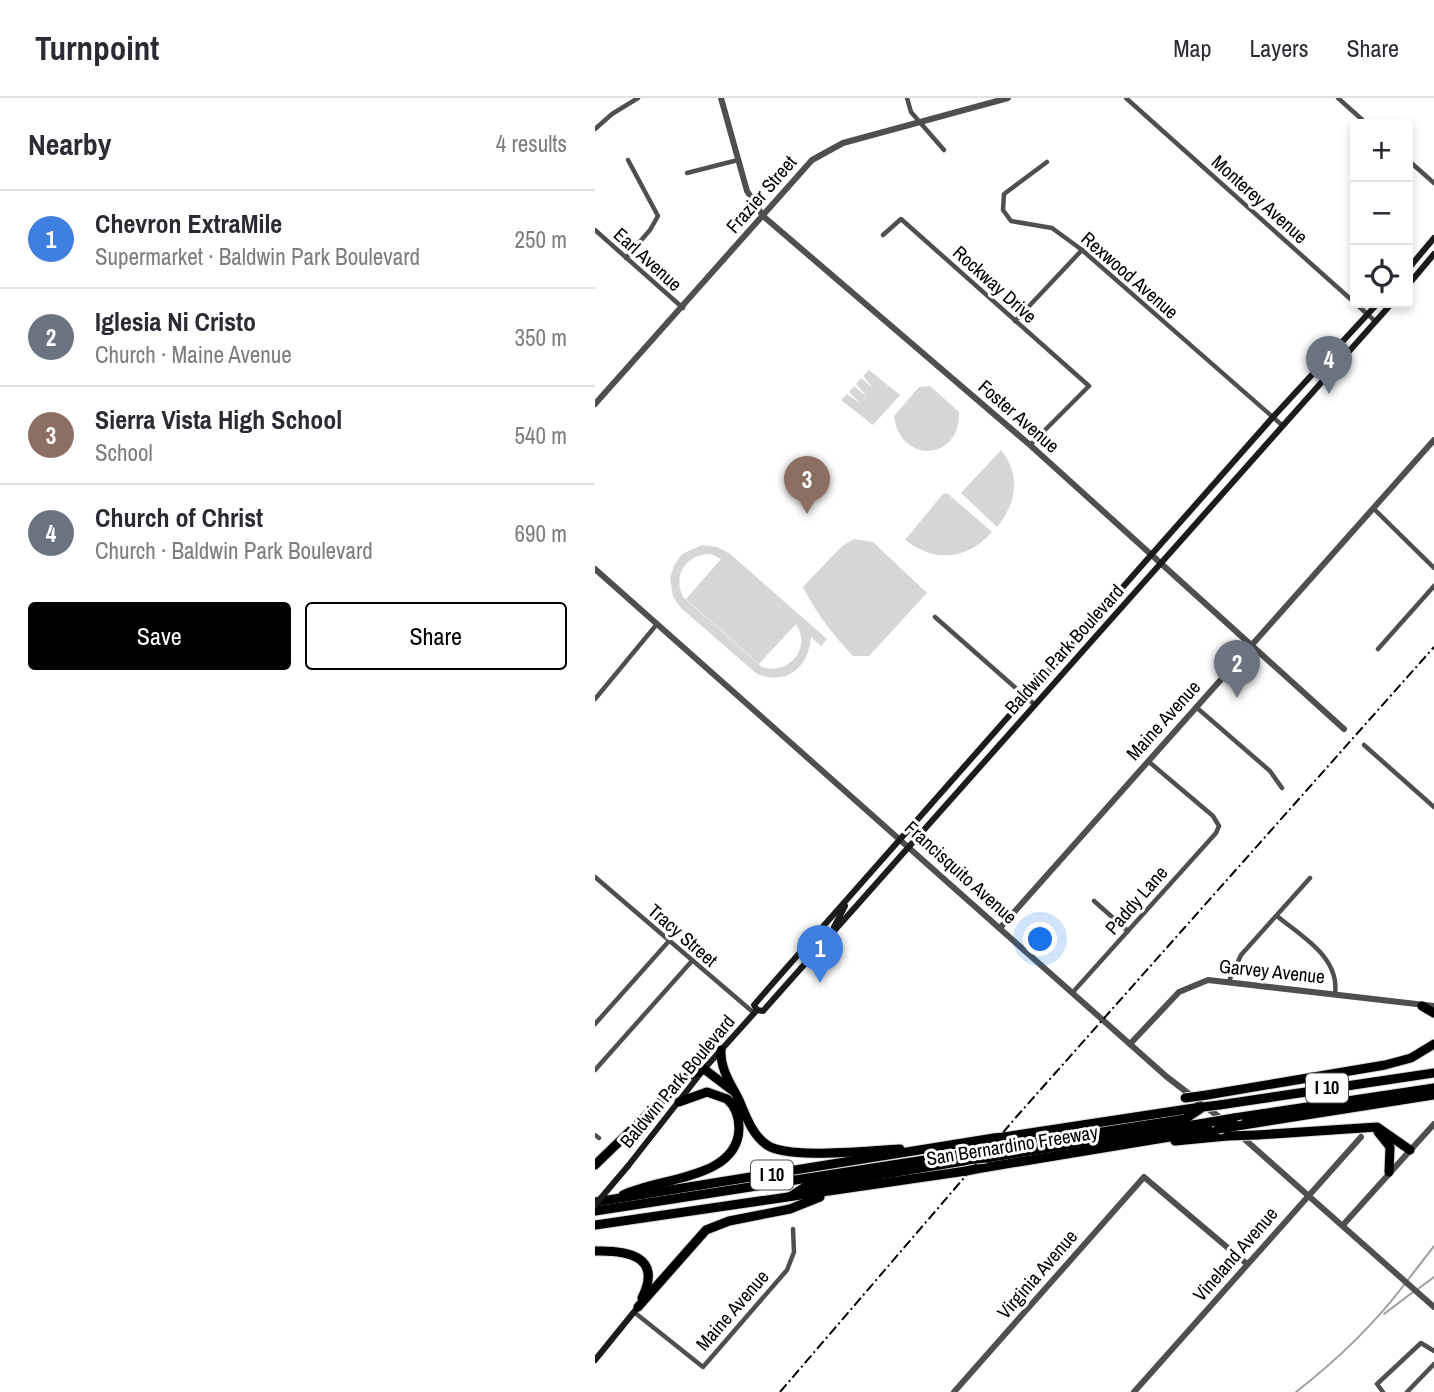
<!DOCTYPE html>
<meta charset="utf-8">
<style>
:root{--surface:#fff;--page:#f2f2f3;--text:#2b2b33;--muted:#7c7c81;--line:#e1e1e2;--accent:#000}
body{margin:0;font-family:"Archivo Narrow",sans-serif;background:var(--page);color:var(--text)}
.controls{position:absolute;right:21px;top:21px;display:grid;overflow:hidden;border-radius:7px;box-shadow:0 4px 10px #0003}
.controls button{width:63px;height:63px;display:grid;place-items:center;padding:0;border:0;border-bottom:2px solid var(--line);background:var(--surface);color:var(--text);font:35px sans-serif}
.you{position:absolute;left:446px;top:842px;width:24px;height:24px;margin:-18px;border:5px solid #fff;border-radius:50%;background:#1a73e8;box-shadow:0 0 0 10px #1a73e833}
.badge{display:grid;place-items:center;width:46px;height:46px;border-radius:50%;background:var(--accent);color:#fff;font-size:23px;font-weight:700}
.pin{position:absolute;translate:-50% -58px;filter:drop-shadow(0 2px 4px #0008)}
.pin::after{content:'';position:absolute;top:37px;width:24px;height:21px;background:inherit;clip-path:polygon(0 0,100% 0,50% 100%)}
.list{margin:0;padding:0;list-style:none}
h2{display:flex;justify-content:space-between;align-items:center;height:91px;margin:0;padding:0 28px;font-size:30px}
h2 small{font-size:23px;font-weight:400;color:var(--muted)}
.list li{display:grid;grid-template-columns:46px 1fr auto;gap:21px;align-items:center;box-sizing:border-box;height:98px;padding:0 28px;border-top:2px solid var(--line)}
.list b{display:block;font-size:26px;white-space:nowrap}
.list p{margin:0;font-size:23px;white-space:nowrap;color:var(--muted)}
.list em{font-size:23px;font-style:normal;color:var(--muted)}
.actions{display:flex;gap:14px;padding:21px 28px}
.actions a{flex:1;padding:16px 0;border:2px solid var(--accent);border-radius:7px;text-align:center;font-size:24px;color:var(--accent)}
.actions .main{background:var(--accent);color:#fff}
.icon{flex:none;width:38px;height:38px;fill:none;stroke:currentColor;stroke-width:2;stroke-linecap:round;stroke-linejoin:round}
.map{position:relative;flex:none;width:839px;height:1294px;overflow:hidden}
header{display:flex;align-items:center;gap:42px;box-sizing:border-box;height:98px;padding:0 35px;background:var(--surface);border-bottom:2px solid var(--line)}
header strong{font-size:33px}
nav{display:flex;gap:38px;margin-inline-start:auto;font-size:24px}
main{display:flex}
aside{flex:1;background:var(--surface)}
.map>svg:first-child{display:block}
</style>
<header>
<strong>Turnpoint</strong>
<nav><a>Map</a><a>Layers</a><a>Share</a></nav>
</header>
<main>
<aside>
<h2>Nearby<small>4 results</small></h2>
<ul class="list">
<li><span class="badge" style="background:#3f7fe0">1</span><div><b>Chevron ExtraMile</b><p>Supermarket · Baldwin Park Boulevard</p></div><em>250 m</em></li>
<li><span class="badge" style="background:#6b7280">2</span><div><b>Iglesia Ni Cristo</b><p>Church · Maine Avenue</p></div><em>350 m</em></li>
<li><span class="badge" style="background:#8d6e63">3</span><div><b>Sierra Vista High School</b><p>School</p></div><em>540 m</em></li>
<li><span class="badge" style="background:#6b7280">4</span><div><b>Church of Christ</b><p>Church · Baldwin Park Boulevard</p></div><em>690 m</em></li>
</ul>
<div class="actions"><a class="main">Save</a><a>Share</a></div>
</aside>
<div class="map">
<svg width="839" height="1294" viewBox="0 0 839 1294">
<rect width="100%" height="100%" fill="#fff"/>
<!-- green -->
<g fill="#d6d6d6" fill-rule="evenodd">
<polygon points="274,272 305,297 278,327 246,302 252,296 266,306 254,294 259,288 272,299 261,286 266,280 279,291 268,278"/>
<path d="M335 288 364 314C366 363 305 367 299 318L324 289Z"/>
<path d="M406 352C426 377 422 405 402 429L366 395Z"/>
<path d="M352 395 397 434C372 462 340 465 310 442L348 396Z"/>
<path d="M259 441 278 444 332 495 274 558H258C238 537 221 515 208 489L247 448Z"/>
<path d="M107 447 122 449 134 455 232 541 226 548 216 539C214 569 192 588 162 576L87 511 78 499 75 480 79 467 87 456ZM116 456 126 461 91 501 164 566 201 526C217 550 194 578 167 569L88 499C77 476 92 456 116 456Z"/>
</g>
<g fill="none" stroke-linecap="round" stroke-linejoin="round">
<!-- stream -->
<g stroke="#9d9d9d" stroke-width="2">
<polyline points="812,1183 839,1148"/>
<polyline points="823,1191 839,1179"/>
<polyline points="789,1216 818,1194"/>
<path d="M701 1294C742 1262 777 1229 809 1187"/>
</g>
<defs>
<g id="motorway">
<polyline points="827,908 839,915"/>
<path d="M126 952C125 971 136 986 144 1002 151 1018 157 1037 172 1047 193 1062 276 1052 305 1051"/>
<polyline points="612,997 790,967 816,960 839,946"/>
<polyline points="624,1007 839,975"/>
<polyline points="639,1020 839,990"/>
<polyline points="648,1027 839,997"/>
<polyline points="783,1034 795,1049 794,1074"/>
<polyline points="662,1037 782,1029 815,1052"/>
<polyline points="409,1039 606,1009"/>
<polyline points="580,1043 632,1038"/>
<polyline points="398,1051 590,1021 608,1009"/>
<polyline points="391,1060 616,1024"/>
<polyline points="0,1067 91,979 109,971 138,993"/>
<polyline points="381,1071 623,1031"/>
<path d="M28 1097C64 1079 142 1082 144 1031 144 1019 140 1008 132 1001L112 994 84 1004"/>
<polyline points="196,1098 210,1089 381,1061"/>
<polyline points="0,1104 399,1040"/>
<polyline points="0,1113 388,1053"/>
<polyline points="0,1127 371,1073"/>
<path d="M0 1153C32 1152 68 1158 47 1200"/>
<polyline points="43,1209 111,1132 134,1123 195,1111 225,1099"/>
</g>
</defs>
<!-- motorway casing -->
<use href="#motorway" stroke="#dbdbdb" stroke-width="11"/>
<!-- minor -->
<g stroke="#4f4f4f" stroke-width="4.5">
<polyline points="312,0 316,14 349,52"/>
<polyline points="531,0 780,223"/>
<polyline points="743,0 772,26"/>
<polyline points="0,31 17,16 43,0"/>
<polyline points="813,62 839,85"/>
<polyline points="452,64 409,96 408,112 416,123 457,130 487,152 688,328"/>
<polyline points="92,75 143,62"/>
<polyline points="0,132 88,210"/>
<polyline points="288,137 306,121 494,288 435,347"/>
<polyline points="31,160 55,132 63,118 33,62"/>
<polyline points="420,223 487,152"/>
<polyline points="779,411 839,470"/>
<polyline points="340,519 439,606"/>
<polyline points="783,551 839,488"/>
<polyline points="0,601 62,526"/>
<polyline points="601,609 675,673 687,690"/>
<polyline points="769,647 839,709"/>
<polyline points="0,779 159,915"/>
<polyline points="499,803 533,833"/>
<path d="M682 818C707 839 745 859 740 896"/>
<polyline points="634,883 646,857 715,780"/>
<polyline points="478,894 621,735 624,728 618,718 553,663"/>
<polyline points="0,926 74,843"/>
<polyline points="0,972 96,864"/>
<polyline points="0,1037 4,1040"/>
<polyline points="39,1214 108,1269 192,1172 199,1154 198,1131"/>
<polyline points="788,1294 782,1286 826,1245 839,1253"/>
<polyline points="812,1294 839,1266"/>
</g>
<!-- tertiary -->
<g stroke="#4f4f4f" stroke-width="6">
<polyline points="126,0 152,93 168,118 435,347 749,631"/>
<polyline points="0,306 217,62 248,45 413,0"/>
<polyline points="0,471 572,979 628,1022"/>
<polyline points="405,830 839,342"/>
<polyline points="535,946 584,894 613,882 839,908"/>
<polyline points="646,1038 839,1209"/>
<polyline points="748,1127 839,1026"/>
<polyline points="359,1294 549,1079 652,1166"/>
<polyline points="539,1294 766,1039"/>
</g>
<!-- secondary -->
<g stroke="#1c1c1c" stroke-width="6">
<polyline points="813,171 839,140"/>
<polyline points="813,187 839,156"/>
<polyline points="239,829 250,808"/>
<polyline points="162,912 168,913 797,205"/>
<polyline points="33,1068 109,971 162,912 159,907 179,884 678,319 783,205"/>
<polyline points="0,1262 43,1209"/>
</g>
<!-- motorway -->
<use href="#motorway" stroke="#000" stroke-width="9"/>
<!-- rail -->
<polyline stroke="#000" stroke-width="2" stroke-dasharray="10 3.5 2 3.5" stroke-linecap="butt" points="185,1294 423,1017 839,549"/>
<defs>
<g id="motorway-bridge">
<polyline points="590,1000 612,997"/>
<polyline points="608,1009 624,1007"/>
<polyline points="616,1024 639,1020"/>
<polyline points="623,1031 648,1027"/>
<polyline points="632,1038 662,1037"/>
<polyline points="399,1040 409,1039"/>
<polyline points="388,1053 398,1051"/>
<polyline points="381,1061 391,1060"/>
<polyline points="371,1073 381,1071"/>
</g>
</defs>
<!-- motorway-bridge casing -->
<use href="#motorway-bridge" stroke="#dbdbdb" stroke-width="11" stroke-linecap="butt"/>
<!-- secondary-bridge -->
<polyline stroke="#1c1c1c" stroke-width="6" points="0,1107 33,1068"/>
<!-- motorway-bridge -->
<use href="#motorway-bridge" stroke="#000" stroke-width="9"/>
</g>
<g text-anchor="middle" stroke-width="6" stroke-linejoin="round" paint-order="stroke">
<!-- shield labels -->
<g fill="#fff" stroke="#4c4c4c" stroke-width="2">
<rect x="711" y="975.5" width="42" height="29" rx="5"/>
<rect x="156" y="1062.5" width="42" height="29" rx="5"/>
</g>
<g font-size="18" font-weight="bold" fill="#000">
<text x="732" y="996">I 10</text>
<text x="177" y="1083">I 10</text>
</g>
<!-- street labels -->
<g font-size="19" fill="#000" stroke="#fff">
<text transform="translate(166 96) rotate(-49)" y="7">Frazier Street</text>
<text transform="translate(665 101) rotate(42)" y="7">Monterey Avenue</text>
<text transform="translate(53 161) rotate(42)" y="7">Earl Avenue</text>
<text transform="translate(535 177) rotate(41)" y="7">Rexwood Avenue</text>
<text transform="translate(400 186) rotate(42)" y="7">Rockway Drive</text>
<text transform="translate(424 318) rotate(41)" y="7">Foster Avenue</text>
<text transform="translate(469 551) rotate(-48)" y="7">Baldwin Park Boulevard</text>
<text transform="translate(568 622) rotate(-48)" y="7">Maine Avenue</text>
<text transform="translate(366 774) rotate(42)" y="7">Francisquito Avenue</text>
<text transform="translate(541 802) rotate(-49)" y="7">Paddy Lane</text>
<text transform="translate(88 837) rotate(41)" y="7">Tracy Street</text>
<text transform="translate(677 873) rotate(6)" y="7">Garvey Avenue</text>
<text transform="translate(82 983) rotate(-50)" y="7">Baldwin Park Boulevard</text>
<text transform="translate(417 1047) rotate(-9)" y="7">San Bernardino Freeway</text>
<text transform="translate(640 1156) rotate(-49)" y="7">Vineland Avenue</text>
<text transform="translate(442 1176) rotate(-49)" y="7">Virginia Avenue</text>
<text transform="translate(137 1212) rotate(-49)" y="7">Maine Avenue</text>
</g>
</g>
</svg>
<div class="controls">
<button>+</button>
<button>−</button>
<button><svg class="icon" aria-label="locate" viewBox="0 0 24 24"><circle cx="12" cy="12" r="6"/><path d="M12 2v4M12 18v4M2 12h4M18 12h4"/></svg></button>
</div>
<div class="you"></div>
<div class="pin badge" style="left:225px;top:885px;background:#3f7fe0">1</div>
<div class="pin badge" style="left:642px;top:600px;background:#6b7280">2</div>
<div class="pin badge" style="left:212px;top:416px;background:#8d6e63">3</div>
<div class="pin badge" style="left:734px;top:296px;background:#6b7280">4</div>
</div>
</main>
